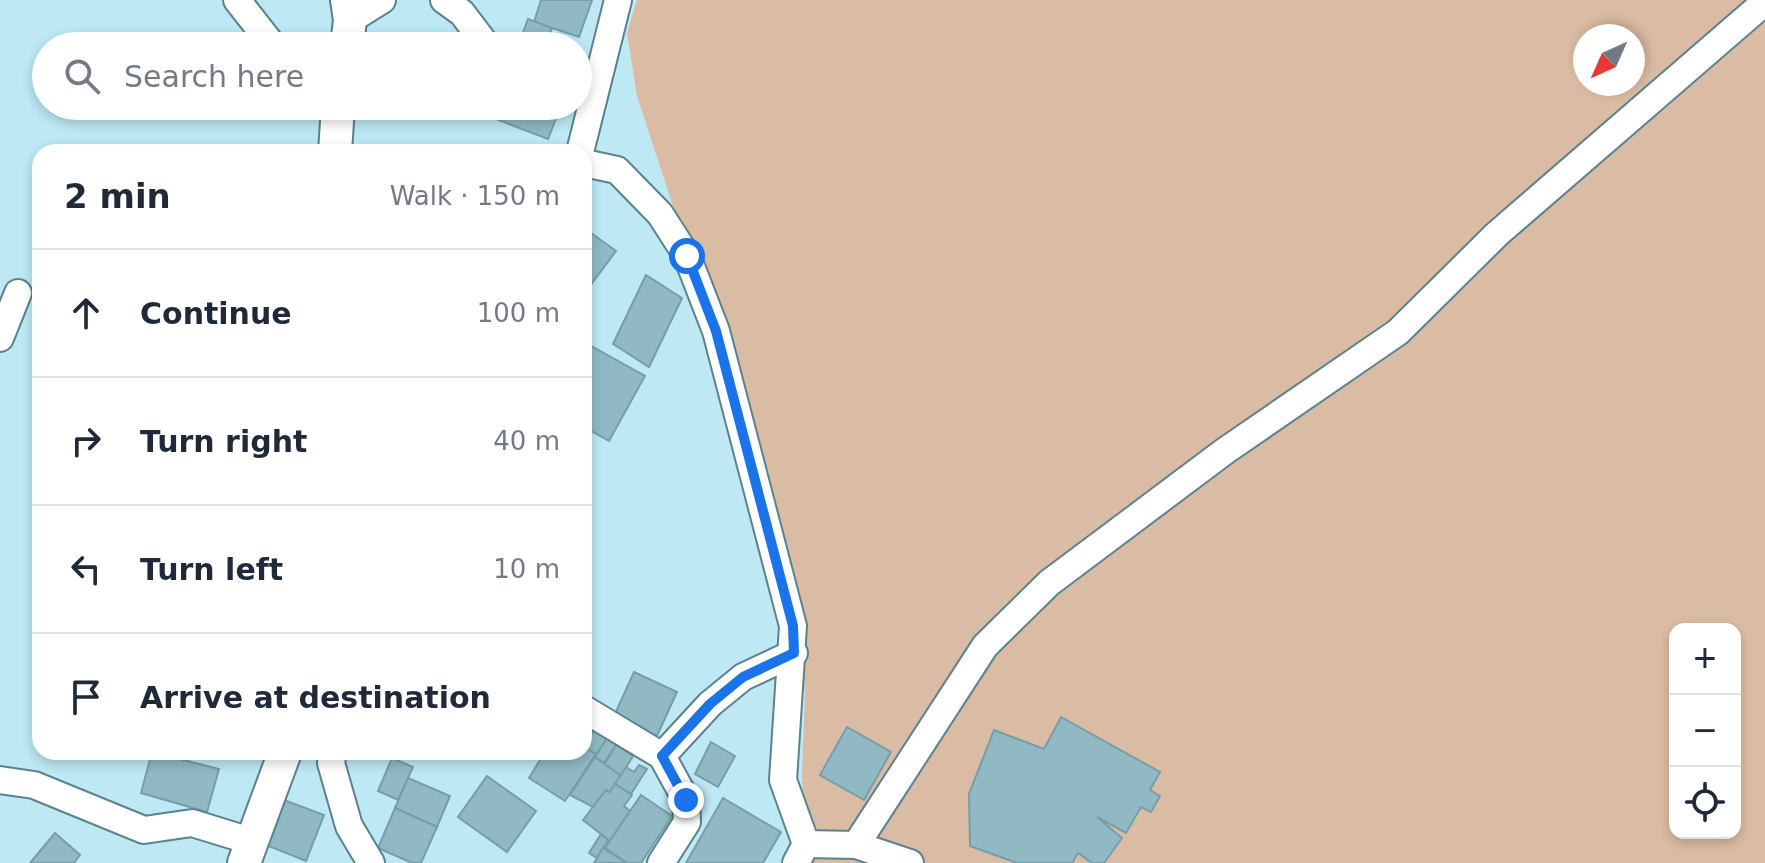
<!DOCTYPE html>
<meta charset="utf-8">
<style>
:root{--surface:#fff;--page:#f2f2f3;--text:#1f2937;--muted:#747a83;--line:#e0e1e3}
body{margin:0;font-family:"DejaVu Sans",sans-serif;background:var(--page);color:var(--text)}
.controls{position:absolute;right:24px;bottom:24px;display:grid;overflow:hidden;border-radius:16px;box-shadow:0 4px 12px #0003}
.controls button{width:72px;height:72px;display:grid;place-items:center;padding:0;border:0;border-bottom:2px solid var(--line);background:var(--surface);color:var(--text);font:40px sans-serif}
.compass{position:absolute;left:1573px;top:24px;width:72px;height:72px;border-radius:50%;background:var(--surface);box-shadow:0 4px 12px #0003;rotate:225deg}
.stop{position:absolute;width:24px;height:24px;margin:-18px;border:6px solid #1a73e8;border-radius:50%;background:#fff}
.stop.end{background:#1a73e8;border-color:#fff;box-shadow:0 2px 8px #0008}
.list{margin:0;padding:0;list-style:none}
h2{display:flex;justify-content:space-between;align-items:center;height:104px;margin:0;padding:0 32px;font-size:34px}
h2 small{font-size:26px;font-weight:400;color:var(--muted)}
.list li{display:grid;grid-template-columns:52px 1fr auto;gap:24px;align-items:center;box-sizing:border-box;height:128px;padding:0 32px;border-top:2px solid var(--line)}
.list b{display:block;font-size:30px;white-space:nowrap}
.list em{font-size:26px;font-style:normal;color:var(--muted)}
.icon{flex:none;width:44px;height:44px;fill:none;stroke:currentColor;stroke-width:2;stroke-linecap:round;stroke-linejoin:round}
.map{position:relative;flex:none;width:1765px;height:863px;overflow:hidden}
.search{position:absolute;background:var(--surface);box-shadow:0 4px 12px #0003;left:32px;top:32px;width:560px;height:88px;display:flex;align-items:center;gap:20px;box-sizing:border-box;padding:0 28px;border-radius:44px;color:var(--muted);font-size:30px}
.panel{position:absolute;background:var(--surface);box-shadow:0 4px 12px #0003;left:32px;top:144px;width:560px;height:616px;border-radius:24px}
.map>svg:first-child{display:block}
</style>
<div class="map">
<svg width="1765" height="863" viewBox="0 0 1765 863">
<rect width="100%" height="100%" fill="#bde8f4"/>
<!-- green -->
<path fill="#dabca4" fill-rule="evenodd" d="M637 0H1765V863H805L802 774 805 695 799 592 637 96 627 33ZM1585 36H1633V84H1585ZM1675 629H1735V833H1675Z"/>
<!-- building -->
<g fill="#90b9c4" stroke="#769ea9" stroke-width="2">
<polygon points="541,0 592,0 579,37 534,22"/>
<polygon points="528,19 552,28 547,43 522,35"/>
<polygon points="495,106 561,106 548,139 491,117"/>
<polygon points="584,228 616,251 584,294"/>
<polygon points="646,275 682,298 649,367 613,344"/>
<polygon points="584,342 645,376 609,441 584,427"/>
<polygon points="634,672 677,692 657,736 614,716"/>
<polygon points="1061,717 1160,772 1150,790 1160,796 1151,812 1141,807 1126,833 1097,817 1122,838 1104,863 1092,863 1078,853 1072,863 1017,863 970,846 969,794 994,730 1044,749"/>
<polygon points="847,727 891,752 864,800 820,775"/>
<polygon points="594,730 607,738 597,755 584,747"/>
<polygon points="607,738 616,745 604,763 595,757"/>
<polygon points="711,742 735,756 718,787 695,774"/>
<polygon points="616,745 633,756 621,776 604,765"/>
<polygon points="584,747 596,754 565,801 529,778 545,752 584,752"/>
<polygon points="152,752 219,769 207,812 141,793"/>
<polygon points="595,757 621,776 610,792 606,790 593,807 570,795"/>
<polygon points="392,758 413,767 398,800 378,791"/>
<polygon points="639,765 647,769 631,794 615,784 626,767 634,772"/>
<polygon points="487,776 536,811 507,852 458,817"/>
<polygon points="408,778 450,796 437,827 395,808"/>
<polygon points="615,784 632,795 624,806 630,811 610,841 583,820 606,790 610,792"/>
<polygon points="641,795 672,816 641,863 627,863 605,848"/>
<polygon points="723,798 781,832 763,863 686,863"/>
<polygon points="284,800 324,815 306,861 266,845"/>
<polygon points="395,808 437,827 421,863 412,863 378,848"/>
<polygon points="55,833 80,855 74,863 30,863"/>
<polygon points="601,834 608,840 597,858 589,853"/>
<polygon points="603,848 627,863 594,863"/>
</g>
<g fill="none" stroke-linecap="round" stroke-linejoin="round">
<defs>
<g id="minor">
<polyline points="237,0 273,46"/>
<polyline points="444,0 462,13 487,46"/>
<polyline points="350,20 382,0"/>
<polyline points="580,152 618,0"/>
<polyline points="584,163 617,170 660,214 687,256 716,331 793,626 783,780 806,844 796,863"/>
<polyline points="0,338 18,293"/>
<polyline points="584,709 662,756 686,800 687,822 661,863"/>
<polyline points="333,752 331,763 349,826 371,863"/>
<polyline points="662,756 710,704 743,677 794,653"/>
<polyline points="0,780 34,785 144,830 192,823 254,842"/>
<polyline points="806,844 856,845 910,863"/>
<polyline points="856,845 985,646 1049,583 1225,451 1398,332 1497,234 1765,2"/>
</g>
<g id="tertiary">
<polyline points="347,46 350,20 347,0"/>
<polyline points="335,152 338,106"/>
<polyline points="244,863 285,752"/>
</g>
</defs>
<!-- minor casing -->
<use href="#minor" stroke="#5b828d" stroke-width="30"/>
<!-- tertiary casing -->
<use href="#tertiary" stroke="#5b828d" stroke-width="36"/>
<!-- minor -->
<use href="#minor" stroke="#fff" stroke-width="26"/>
<!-- tertiary -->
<use href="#tertiary" stroke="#fff" stroke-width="32"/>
</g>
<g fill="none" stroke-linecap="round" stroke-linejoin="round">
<!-- route -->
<polyline stroke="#1a73e8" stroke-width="10" points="686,800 662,756 710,704 743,677 794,653 793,626 716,331 687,256"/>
</g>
</svg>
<div class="controls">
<button>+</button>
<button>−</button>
<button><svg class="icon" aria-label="locate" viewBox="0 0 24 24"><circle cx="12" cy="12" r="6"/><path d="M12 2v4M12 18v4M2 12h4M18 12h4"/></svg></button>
</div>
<svg class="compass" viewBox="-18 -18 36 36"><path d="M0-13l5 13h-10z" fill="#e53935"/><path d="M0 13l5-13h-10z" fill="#747a83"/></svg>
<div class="stop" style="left:687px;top:256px"></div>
<div class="stop end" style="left:686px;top:800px"></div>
<div class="search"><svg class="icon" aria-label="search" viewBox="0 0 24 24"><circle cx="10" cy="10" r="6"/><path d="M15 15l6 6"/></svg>Search here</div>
<section class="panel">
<h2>2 min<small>Walk · 150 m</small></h2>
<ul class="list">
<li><svg class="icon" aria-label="ahead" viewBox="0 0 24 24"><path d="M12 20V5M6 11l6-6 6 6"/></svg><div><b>Continue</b></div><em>100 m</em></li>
<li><svg class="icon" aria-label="right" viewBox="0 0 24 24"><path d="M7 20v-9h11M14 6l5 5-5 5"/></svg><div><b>Turn right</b></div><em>40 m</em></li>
<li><svg class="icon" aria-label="left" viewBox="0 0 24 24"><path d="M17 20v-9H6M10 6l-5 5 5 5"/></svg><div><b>Turn left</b></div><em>10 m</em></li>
<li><svg class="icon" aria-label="arrive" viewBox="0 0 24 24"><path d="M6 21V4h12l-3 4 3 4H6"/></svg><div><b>Arrive at destination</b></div></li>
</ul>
</section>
</div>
